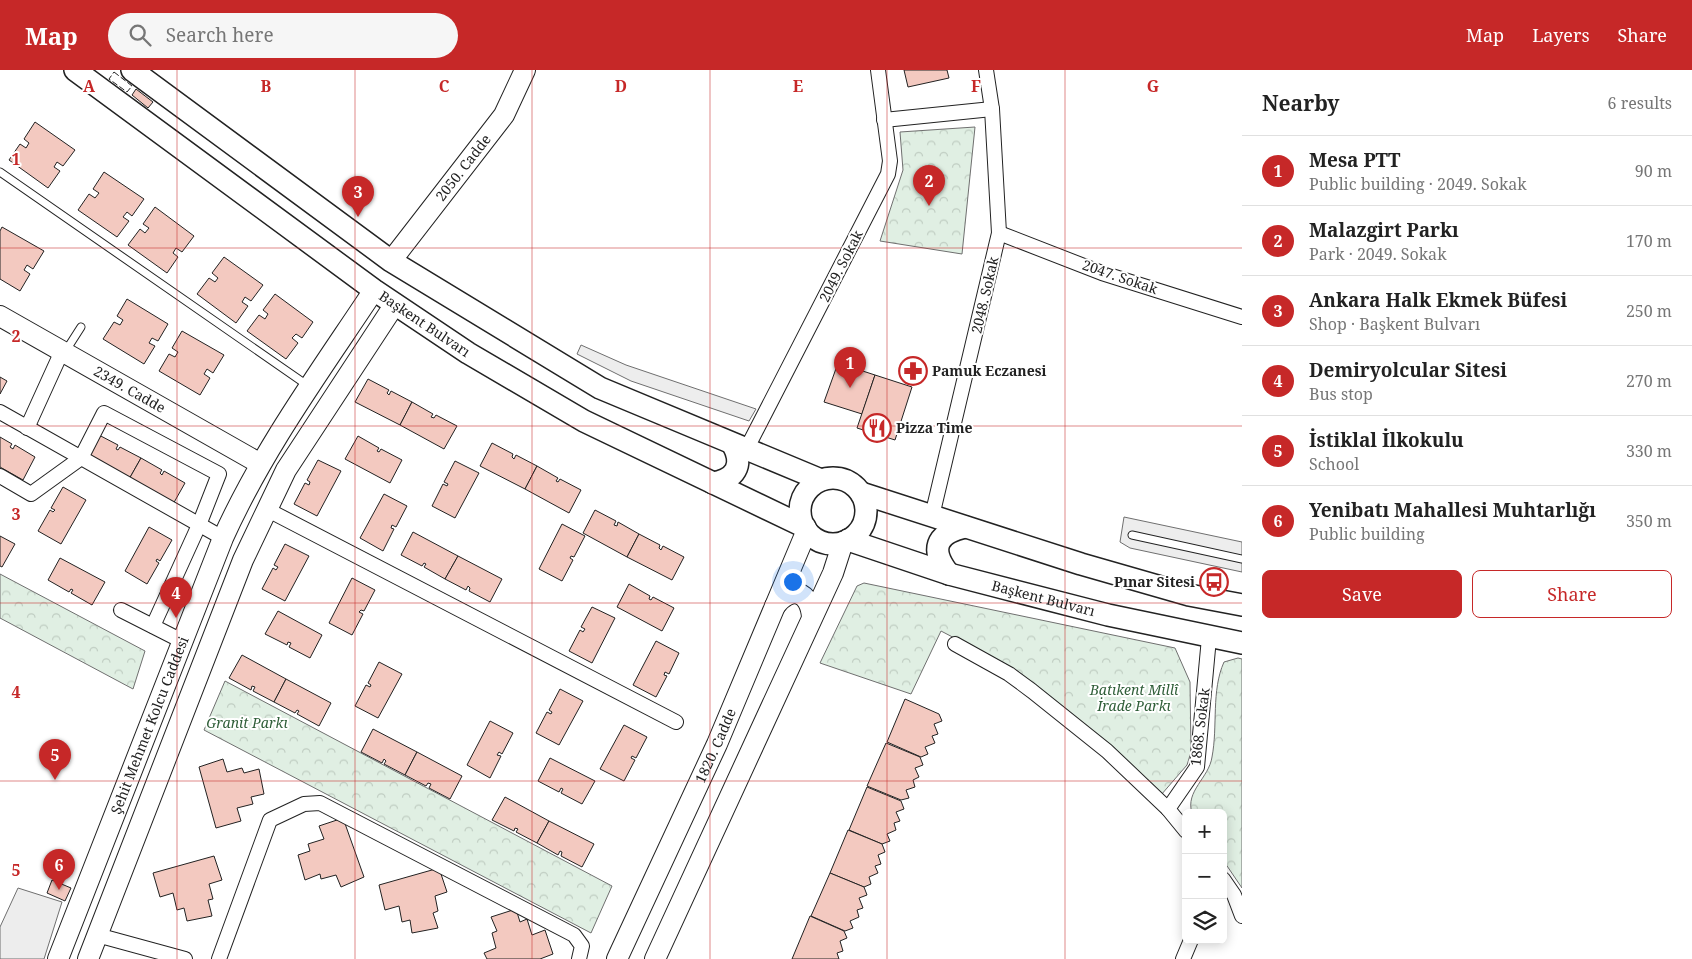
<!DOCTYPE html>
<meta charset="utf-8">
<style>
:root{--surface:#fff;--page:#f6f6f6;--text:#222;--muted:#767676;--line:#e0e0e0;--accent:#c62828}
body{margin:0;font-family:"Noto Serif",serif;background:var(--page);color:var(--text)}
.controls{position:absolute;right:15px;bottom:15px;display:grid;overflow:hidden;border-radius:8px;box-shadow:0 2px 12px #0003}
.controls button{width:45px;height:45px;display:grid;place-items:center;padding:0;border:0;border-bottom:1px solid var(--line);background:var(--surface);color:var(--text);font:25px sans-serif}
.you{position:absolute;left:792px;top:511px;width:18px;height:18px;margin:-12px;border:4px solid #fff;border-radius:50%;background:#1a73e8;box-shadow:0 0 0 8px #1a73e833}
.badge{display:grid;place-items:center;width:32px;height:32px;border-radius:50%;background:var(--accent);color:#fff;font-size:16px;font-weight:700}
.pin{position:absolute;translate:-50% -41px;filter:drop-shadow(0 1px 2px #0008)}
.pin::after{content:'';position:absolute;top:26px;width:18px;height:15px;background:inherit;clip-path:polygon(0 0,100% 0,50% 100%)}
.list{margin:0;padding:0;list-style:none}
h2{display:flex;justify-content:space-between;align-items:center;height:65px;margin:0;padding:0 20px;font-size:21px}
h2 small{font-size:16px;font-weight:400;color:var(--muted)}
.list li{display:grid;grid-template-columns:32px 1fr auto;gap:15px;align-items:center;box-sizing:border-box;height:70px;padding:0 20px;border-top:1px solid var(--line)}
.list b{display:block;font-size:19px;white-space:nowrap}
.list p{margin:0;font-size:16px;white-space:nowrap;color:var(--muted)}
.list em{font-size:16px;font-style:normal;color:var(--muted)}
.actions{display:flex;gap:10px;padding:15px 20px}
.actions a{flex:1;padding:11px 0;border:1px solid var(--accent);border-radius:8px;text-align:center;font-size:18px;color:var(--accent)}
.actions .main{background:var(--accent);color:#fff}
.icon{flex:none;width:28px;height:28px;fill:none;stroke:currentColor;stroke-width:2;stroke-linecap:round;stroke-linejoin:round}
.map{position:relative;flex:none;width:1242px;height:889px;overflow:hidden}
header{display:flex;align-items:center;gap:30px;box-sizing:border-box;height:70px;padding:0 25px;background:var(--accent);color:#fff}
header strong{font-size:24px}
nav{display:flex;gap:28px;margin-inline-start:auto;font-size:18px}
.search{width:350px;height:45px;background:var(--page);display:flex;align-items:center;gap:12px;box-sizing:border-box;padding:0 18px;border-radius:28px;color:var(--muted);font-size:19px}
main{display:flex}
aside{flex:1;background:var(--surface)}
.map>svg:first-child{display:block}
</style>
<header>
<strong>Map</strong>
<div class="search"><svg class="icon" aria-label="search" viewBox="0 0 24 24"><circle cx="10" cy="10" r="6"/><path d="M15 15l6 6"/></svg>Search here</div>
<nav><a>Map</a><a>Layers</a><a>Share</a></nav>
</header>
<main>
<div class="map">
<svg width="1242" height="889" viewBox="0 0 1242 889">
<defs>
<pattern id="forest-crowns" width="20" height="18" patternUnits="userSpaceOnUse" patternTransform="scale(1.25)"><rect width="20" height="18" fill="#e0efe3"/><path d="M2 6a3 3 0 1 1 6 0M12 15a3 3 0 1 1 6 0" fill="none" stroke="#c0cdc2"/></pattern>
</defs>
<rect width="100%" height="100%" fill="#fff"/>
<!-- forest -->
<g fill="url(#forest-crowns)" stroke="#6f6f6f">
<polygon points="975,57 962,184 880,171 903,100 900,62"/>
<polygon points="0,504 145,581 133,619 0,548"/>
<polygon points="864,513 1175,578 1190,612 1191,682 1187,695 1161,725 1008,596 941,561 911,624 820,593 857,516"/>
<path d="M1238 588 1242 589V818L1223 790V743H1192C1185 721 1209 708 1212 687 1218 656 1211 621 1224 592Z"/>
<polygon points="225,611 612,816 591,863 204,660"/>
</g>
<!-- parking -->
<g fill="#ededed" stroke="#6f6f6f">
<polygon points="581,275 626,295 756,339 749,351 631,311 577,284"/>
<polygon points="1124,447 1242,472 1242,502 1130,478 1120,472"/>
<polygon points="18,818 62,832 44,889 0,889 0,857"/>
</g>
<!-- building -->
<g fill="#f3c9c0" stroke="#222">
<polygon points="904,0 947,0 949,8 908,17"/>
<polygon points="136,19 153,32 148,38 132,25"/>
<polygon points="35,52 75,80 63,96 57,92 54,97 60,101 48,118 9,90 20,74 26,78 29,73 24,69"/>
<polygon points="104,102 144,129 132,146 127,142 123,147 129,151 117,167 78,140 89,124 95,128 99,123 93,119"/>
<polygon points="155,137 194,166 182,182 176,178 173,183 178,187 167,203 128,175 140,159 145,163 149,158 143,154"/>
<polygon points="2,157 44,181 33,199 27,195 24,200 30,204 20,221 0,209 0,161"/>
<polygon points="224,187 263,215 251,231 245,227 242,232 248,236 236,253 197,224 209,208 215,212 218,208 212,203"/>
<polygon points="275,224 313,252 302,268 296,264 292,268 298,273 286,289 247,261 259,245 265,249 268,244 263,240"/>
<polygon points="127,229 168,254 158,271 152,268 149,273 155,276 144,294 103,269 114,252 120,255 123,250 117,246"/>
<polygon points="182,261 224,285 213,303 207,299 204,304 210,308 200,325 159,301 169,284 175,287 178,282 172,278"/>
<polygon points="838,293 875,305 862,344 824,332"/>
<polygon points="875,305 912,317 895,370 857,358"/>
<polygon points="0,307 7,311 0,324"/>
<polygon points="368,309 389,320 387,323 389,325 391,321 412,332 400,355 355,332"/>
<polygon points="412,332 433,344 431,347 434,348 436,345 457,356 444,379 400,355"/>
<polygon points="97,364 118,375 116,379 118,380 120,377 141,388 128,411 84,386"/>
<polygon points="358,366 379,378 377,381 379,382 381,379 402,390 390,413 345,389"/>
<polygon points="0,367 12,374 10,377 13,379 15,375 35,387 23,410 0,397"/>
<polygon points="492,373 513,384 512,387 514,389 516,385 537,396 525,419 480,396"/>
<polygon points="141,388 162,400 160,403 162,405 164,401 185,413 172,436 128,411"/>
<polygon points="318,390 341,401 317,446 294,434 305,413 309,415 310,412 307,410"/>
<polygon points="455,391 479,403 455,448 432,436 443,414 447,416 448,414 444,412"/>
<polygon points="537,396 558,408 556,411 558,412 560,409 581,420 569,443 525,419"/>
<polygon points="63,417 86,430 61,474 38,461 50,440 53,442 55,440 51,438"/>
<polygon points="384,424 407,436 396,457 392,455 391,458 394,459 383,481 360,468"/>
<polygon points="595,440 616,451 614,455 617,456 618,452 639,464 627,487 583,463"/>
<polygon points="562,454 585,466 574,487 571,486 570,488 573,490 562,511 539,499"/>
<polygon points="149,457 172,470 160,491 157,489 156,491 159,493 147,514 125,501"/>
<polygon points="413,462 458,486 445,509 424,497 426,494 424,493 422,496 401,485"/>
<polygon points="639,464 660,475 659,478 661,480 663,476 684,487 672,510 627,487"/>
<polygon points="0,466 15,474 2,497 0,496"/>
<polygon points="285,474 309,486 285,531 262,519 273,498 276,500 278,497 274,495"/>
<polygon points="458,486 502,509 490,532 469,521 470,518 468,516 466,520 445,509"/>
<polygon points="60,488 105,512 92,535 71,523 73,520 71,519 69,522 48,510"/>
<polygon points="352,508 375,520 364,541 361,540 359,542 363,544 352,565 329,553"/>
<polygon points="629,514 650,526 649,529 651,530 653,527 674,538 662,561 617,537"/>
<polygon points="592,537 615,548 592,593 569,581 580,560 583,562 585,559 581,557"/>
<polygon points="278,541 322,565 310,588 289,577 291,573 288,572 287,575 265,564"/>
<polygon points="656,571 679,583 669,604 665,602 664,605 667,606 656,627 633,615"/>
<polygon points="242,585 286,609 274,632 253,621 255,617 252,616 251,620 229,608"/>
<polygon points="379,592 402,604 378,648 355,636 366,615 370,617 371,615 368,613"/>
<polygon points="286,609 331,633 319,656 297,644 299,641 297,640 295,643 274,632"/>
<polygon points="560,619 583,631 559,675 536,663 547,642 551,644 552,642 549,640"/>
<polygon points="905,629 939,644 942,651 934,654 938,664 932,666 935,673 925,677 928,684 921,687 887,672"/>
<polygon points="490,651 513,663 502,684 499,682 497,685 501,686 490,708 467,695"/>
<polygon points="624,655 647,667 636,688 632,686 631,688 635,690 624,711 600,699"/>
<polygon points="373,659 417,682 405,705 384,694 386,691 384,689 382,693 361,682"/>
<polygon points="886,673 920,687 923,695 915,698 919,707 913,710 915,717 906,720 909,728 901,730 867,716"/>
<polygon points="417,682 462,706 450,729 429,718 431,714 428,713 426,716 405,705"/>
<polygon points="550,688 595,711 582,734 561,723 563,719 561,718 559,722 538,711"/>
<polygon points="223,689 227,702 242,698 244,703 259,699 264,724 251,727 253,734 237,738 241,751 216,758 199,697"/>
<polygon points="867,717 901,731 904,739 896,742 900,751 894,753 896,760 887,764 890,771 882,774 849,760"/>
<polygon points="505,727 549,751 537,773 516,762 518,759 515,758 514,761 492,750"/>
<polygon points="343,748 364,807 341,817 336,805 321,809 320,804 305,810 298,785 310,781 308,774 324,769 319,756"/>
<polygon points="549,751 594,774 582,797 561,786 562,782 560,781 558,785 537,773"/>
<polygon points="848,760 882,774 885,782 878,785 881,794 875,796 878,803 869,807 871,814 864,817 830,803"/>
<polygon points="214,786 222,810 209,814 213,829 208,830 212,846 187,851 184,838 177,840 173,823 160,827 153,803"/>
<polygon points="439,798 447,822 435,826 438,841 433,843 438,858 412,863 410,850 402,852 399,836 385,840 379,815"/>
<polygon points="830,803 864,817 867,825 859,828 863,838 857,840 859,847 850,851 853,858 845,861 811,846"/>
<polygon points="52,810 71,818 65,831 47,823"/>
<polygon points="516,839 520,852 527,849 532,865 545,860 553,884 540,889 487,889 484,883 496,878 492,863 497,861 491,847"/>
<polygon points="810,846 844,861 847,868 840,871 843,881 837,883 839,889 792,889"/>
</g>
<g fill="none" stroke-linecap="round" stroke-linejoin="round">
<defs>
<g id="lane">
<polyline points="0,102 307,315"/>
<polyline points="65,282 81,257"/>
<polyline points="1132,465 1242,489"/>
</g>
<g id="street">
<polyline points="884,50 992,39"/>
<polyline points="999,163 1102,203 1242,247"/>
<polyline points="0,342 223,468"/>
<polyline points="27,358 62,281"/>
<polyline points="746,380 888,104 890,91 878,0"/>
<polyline points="0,406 31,424 81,388 104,343 219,404 199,455 153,556"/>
<polyline points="266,439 676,652"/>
<polyline points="932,446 999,163 992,39 986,0"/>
<polyline points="121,540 182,571"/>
<polyline points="955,574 1009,604 1032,621 1107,681 1168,739"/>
<polyline points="1186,761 1168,739 1197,697 1209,568"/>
<polyline points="1223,809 1234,825 1242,846"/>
<polyline points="97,865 185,889"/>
<polyline points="219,889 270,750 304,734 320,733 574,865 582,876 579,889"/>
<polyline points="1183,889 1191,870"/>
</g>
<g id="secondary">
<path id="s1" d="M391 191 504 45 525 0"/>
<path id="s2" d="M0 246 259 393"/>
<path d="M775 536C791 515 810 521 812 547"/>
<path id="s3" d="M58 889 223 468C263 379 321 300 374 220"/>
<polyline points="88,889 243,490 286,400 395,234"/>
<path id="s4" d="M617 889 717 674 807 460"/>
<polyline points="655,889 833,503 843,472"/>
</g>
<g id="primary">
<path id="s5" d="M75 0 374 220 468 283 584 351 805 457"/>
<polyline points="132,0 391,191 600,318 821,410"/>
<circle cx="833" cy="441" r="33"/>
<path d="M713 413C735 409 744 396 733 375"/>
<polyline points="861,423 1081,494 1189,525 1242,535"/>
<path id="s6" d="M848 470 949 504 1108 545 1242 573"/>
<path d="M949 504C930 480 935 464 965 457"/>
</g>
</defs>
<!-- lane casing -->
<use href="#lane" stroke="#222" stroke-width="9"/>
<!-- street casing -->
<use href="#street" stroke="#222" stroke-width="16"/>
<!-- secondary casing -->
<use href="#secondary" stroke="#222" stroke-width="22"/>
<!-- primary casing -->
<use href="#primary" stroke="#222" stroke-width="24"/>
<!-- lane -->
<use href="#lane" stroke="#fff" stroke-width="7"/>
<!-- street -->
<use href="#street" stroke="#fff" stroke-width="14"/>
<!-- secondary -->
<use href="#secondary" stroke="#fff" stroke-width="20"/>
<!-- primary -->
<use href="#primary" stroke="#fff" stroke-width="21"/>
<!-- fence -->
<polygon stroke="#222" stroke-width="1" stroke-dasharray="6 2.5" stroke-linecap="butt" points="114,2 132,16 127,22 109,9"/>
</g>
<!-- grid -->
<path fill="none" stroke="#c62828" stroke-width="1" stroke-opacity="0.55" d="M177 0V889M355 0V889M532 0V889M710 0V889M887 0V889M1065 0V889M0 178H1242M0 356H1242M0 533H1242M0 711H1242"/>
<!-- icons -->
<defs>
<symbol id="pharmacy-ring" viewBox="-11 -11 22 22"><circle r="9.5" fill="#fff" stroke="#c62828" stroke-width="1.5"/><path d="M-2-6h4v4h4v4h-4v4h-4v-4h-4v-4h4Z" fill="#c62828"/></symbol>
<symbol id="restaurant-ring" viewBox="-11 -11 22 22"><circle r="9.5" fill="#fff" stroke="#c62828" stroke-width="1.5"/><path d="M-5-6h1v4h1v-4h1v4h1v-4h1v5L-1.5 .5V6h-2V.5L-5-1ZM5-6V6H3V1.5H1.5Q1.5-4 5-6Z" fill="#c62828"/></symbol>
<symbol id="bus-ring" viewBox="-11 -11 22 22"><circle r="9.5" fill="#fff" stroke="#c62828" stroke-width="1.5"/><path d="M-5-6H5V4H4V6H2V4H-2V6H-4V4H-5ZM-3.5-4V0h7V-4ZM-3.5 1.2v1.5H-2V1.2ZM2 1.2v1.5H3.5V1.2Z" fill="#c62828"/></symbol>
</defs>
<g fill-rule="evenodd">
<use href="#pharmacy-ring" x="897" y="285" width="32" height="32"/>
<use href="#restaurant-ring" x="861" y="342" width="32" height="32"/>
<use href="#bus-ring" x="1198" y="496" width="32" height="32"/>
</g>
<g text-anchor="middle" stroke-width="4" stroke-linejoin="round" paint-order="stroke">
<!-- street labels -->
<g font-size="14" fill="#222" stroke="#fff">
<text dy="5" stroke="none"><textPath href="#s1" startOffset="118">2050. Cadde</textPath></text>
<text transform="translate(841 196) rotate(-63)" y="5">2049. Sokak</text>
<text transform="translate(1120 207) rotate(19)" y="5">2047. Sokak</text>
<text transform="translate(985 225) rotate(-77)" y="5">2048. Sokak</text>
<text dy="5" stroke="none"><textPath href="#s5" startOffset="432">Başkent Bulvarı</textPath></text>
<text dy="5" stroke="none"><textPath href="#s2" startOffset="149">2349. Cadde</textPath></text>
<text dy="5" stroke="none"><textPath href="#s6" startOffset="204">Başkent Bulvarı</textPath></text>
<text dy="5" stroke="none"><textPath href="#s3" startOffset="251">Şehit Mehmet Kolcu Caddesi</textPath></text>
<text transform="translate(1200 657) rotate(-83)" y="5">1868. Sokak</text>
<text dy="5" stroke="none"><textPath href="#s4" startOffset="235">1820. Cadde</textPath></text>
</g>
<!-- poi labels -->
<g font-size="14" font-weight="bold" fill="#222" stroke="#fff" text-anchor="start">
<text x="932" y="306">Pamuk Eczanesi</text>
<text x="896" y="363">Pizza Time</text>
<text x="1195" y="517" text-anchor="end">Pınar Sitesi</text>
</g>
<!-- park labels -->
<g font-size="14" font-style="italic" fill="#2f5e38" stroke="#fff">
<text x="1134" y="625">Batıkent Millî<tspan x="1134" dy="16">İrade Parkı</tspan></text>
<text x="247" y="658">Granit Parkı</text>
</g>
</g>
<g font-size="16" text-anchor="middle" font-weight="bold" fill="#c62828" stroke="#fff" stroke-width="4" stroke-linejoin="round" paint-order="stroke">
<text x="89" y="22">A</text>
<text x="266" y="22">B</text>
<text x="444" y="22">C</text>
<text x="621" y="22">D</text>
<text x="798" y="22">E</text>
<text x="976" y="22">F</text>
<text x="1153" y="22">G</text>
<text x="16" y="95">1</text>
<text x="16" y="272">2</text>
<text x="16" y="450">3</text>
<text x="16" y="628">4</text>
<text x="16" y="806">5</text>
</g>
</svg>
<div class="controls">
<button>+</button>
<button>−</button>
<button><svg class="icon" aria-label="layers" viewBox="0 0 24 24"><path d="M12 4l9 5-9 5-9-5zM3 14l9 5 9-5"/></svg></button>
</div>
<div class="you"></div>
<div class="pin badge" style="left:850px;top:318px">1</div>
<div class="pin badge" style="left:929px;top:136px">2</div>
<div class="pin badge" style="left:358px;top:147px">3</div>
<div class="pin badge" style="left:176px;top:548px">4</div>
<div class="pin badge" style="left:55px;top:710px">5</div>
<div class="pin badge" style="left:59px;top:820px">6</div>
</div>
<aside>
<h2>Nearby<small>6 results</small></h2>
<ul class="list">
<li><span class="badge">1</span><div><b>Mesa PTT</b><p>Public building · 2049. Sokak</p></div><em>90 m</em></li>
<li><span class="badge">2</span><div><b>Malazgirt Parkı</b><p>Park · 2049. Sokak</p></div><em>170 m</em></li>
<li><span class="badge">3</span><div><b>Ankara Halk Ekmek Büfesi</b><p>Shop · Başkent Bulvarı</p></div><em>250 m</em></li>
<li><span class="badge">4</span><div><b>Demiryolcular Sitesi</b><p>Bus stop</p></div><em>270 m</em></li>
<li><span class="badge">5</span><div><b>İstiklal İlkokulu</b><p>School</p></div><em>330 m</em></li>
<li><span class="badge">6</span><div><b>Yenibatı Mahallesi Muhtarlığı</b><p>Public building</p></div><em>350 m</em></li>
</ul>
<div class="actions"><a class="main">Save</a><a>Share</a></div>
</aside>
</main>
